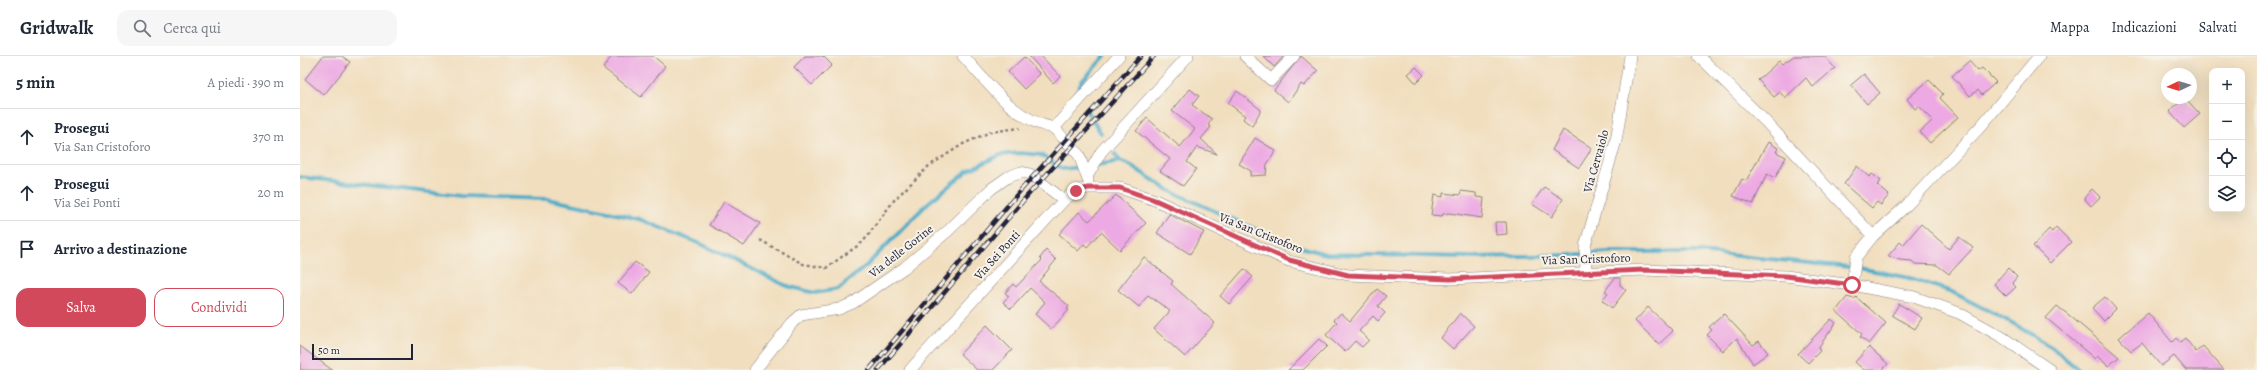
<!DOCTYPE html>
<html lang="it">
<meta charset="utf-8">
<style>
:root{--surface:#fff;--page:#f6f6f7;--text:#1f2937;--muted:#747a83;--line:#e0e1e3;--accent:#d1495b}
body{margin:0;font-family:Alegreya,serif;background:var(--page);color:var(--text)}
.controls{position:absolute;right:12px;top:12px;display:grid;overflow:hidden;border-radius:8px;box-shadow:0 4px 16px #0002}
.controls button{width:36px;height:36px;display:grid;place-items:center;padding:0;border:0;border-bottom:1px solid var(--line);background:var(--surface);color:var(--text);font:20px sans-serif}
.compass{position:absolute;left:1861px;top:12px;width:36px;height:36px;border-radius:50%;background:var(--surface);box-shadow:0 4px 16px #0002;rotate:266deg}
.scale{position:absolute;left:12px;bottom:10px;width:101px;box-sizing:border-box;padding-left:4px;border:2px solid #22223b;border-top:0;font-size:11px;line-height:14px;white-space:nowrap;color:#22223b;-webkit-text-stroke:3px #f7f3e8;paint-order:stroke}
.stop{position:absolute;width:12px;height:12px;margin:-9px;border:3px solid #d1495b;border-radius:50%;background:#fff}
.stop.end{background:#d1495b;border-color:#fff;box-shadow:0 1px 4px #0008}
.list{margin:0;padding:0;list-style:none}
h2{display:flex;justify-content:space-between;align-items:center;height:52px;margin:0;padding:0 16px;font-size:17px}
h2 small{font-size:13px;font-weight:400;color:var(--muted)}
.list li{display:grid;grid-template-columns:26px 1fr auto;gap:12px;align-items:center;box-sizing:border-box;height:56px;padding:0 16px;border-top:1px solid var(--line)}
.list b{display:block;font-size:15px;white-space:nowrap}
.list p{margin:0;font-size:13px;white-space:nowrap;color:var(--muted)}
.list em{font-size:13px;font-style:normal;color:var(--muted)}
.actions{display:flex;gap:8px;padding:12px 16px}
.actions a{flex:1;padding:9px 0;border:1px solid var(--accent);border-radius:12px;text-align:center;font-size:14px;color:var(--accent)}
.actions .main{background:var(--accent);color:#fff}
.icon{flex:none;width:22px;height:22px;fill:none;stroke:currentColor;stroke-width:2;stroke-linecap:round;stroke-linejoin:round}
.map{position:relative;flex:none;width:1957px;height:314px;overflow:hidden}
header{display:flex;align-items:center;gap:24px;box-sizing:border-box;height:56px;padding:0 20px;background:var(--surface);border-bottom:1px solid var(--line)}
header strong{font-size:19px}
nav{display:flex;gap:22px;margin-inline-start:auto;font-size:14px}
.search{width:280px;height:36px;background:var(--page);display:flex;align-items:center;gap:10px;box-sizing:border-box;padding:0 14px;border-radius:12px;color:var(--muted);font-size:15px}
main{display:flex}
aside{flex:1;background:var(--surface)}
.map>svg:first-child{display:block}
</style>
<header>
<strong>Gridwalk</strong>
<div class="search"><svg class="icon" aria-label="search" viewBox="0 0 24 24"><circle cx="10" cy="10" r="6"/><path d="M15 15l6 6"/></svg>Cerca qui</div>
<nav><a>Mappa</a><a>Indicazioni</a><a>Salvati</a></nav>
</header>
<main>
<aside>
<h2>5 min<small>A piedi · 390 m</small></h2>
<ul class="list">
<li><svg class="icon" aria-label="ahead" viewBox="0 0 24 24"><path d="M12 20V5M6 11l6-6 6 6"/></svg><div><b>Prosegui</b><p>Via San Cristoforo</p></div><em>370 m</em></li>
<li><svg class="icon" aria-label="ahead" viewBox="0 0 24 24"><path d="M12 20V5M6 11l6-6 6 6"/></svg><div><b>Prosegui</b><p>Via Sei Ponti</p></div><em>20 m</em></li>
<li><svg class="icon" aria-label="arrive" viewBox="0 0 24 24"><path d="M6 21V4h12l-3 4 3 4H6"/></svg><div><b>Arrivo a destinazione</b></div></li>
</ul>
<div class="actions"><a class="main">Salva</a><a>Condividi</a></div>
</aside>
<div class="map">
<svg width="1957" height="314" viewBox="0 0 1957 314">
<rect width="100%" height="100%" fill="#f7f3e8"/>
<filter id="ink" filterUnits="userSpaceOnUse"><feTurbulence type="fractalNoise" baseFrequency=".025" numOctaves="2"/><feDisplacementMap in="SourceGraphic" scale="8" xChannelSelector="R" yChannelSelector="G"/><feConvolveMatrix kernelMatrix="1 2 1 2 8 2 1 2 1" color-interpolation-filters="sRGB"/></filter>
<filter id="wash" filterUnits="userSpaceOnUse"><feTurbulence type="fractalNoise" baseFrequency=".012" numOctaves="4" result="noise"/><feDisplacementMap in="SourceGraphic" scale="16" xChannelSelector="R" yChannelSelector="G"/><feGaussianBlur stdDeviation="0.9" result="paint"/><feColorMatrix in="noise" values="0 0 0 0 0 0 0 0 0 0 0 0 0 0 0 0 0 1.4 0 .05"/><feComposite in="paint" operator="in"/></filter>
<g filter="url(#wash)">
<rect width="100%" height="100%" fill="#f1debe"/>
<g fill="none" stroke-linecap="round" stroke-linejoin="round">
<!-- stream -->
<g stroke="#48aac7" stroke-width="4">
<polyline points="777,36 782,25 805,0"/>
<polyline points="786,54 801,77"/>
<polyline points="815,98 820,105"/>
<polyline points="797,109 820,105 830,109 870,135 986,187 1026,198 1172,201 1270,199 1307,196 1398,196 1559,212 1610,222 1650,235 1714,268 1749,289 1779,314"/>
<polyline points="0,121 161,140 247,143 281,150 339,163 401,188 487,230 515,237 538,233 567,209 628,147 667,115 700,99 720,97 741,99 762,113 782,111"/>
</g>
</g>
<g id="blocks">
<!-- building -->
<g fill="#eda9e3">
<polygon points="23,0 42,0 50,6 24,39 5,23"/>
<polygon points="312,0 353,0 365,10 341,41 303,12"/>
<polygon points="505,0 523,0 532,9 512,29 494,11"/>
<polygon points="729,0 741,0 760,20 753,27"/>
<polygon points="963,0 984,0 974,11"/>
<polygon points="1001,0 1018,15 1004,30 1001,28 988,46 974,34"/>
<polygon points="1494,0 1524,0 1535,12 1513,31 1506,22 1485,42 1480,36 1474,41 1458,24 1479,5 1482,8"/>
<polygon points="724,1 740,18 724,33 708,16"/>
<polygon points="1669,5 1678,15 1682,12 1696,26 1682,39 1678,34 1670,40 1652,20"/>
<polygon points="1116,11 1124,19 1116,27 1108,18"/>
<polygon points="1564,18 1580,37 1567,48 1551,29"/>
<polygon points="1629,24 1643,38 1640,42 1658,61 1630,87 1620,76 1633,64 1619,50 1615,53 1607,43"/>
<polygon points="890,33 899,40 892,49 912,63 908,69 911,71 901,83 917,98 897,91 887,106 896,113 883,130 860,115 870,103 836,75 847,62 880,91 895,73 872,55"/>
<polygon points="937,35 961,54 952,70 943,63 945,60 928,47"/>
<polygon points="1885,42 1900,58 1884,72 1869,55"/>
<polygon points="1263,74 1292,92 1279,112 1252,94"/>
<polygon points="955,82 976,95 967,108 966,119 950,120 951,115 939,108"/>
<polygon points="1468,86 1478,92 1476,96 1486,101 1475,122 1467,118 1453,148 1433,140 1442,123 1446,125"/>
<polygon points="1557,110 1569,121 1572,118 1581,125 1577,129 1589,139 1581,149 1577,146 1572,152 1544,128"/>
<polygon points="1244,131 1263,143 1252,161 1232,148"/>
<polygon points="1792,133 1800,141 1791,150 1784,142"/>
<polygon points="1161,135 1176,137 1176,141 1184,142 1182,162 1149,157 1143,158 1142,160 1131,159 1134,139 1143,141 1143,137 1160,139"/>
<polygon points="816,139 846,167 820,194 801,176 787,191 784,188 778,195 759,178 779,156 789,165"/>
<polygon points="424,146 460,167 444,190 409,169"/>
<polygon points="869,158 904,176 890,198 857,177"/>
<polygon points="1195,166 1206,166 1207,178 1196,179"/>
<polygon points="1621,168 1649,193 1659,181 1673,192 1649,218 1637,209 1615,208 1612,205 1600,204 1588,200 1600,186 1603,189"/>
<polygon points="1756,171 1771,186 1750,207 1733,190 1749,173 1752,176"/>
<polygon points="746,194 756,204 739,225 769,250 767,253 769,254 751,273 735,258 745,246 730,232 711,253 703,246 709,240 705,237 713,228 716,231 742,204 740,202"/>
<polygon points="844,201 873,225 871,228 915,267 885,301 854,273 870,255 848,239 839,251 818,234"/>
<polygon points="335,206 349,216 332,238 318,227"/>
<polygon points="1708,212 1717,221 1712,227 1716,231 1706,240 1694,228"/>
<polygon points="944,213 953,221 929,248 920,240"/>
<polygon points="1315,222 1320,222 1320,229 1326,234 1312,252 1302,244 1308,237 1305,235"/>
<polygon points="1077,233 1086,240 1078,250 1085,257 1078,265 1073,260 1059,275 1069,284 1062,291 1055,285 1045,296 1026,279 1037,266 1034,264 1041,257 1050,265"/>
<polygon points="1547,241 1554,243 1556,241 1586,267 1569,288 1560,281 1562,278 1536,255"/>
<polygon points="1805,241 1816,253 1804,265 1792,252"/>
<polygon points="1599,248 1622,262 1615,273 1592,259"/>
<polygon points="1757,250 1770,260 1819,301 1808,310 1797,300 1795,303 1746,262"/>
<polygon points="1348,251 1373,275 1359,288 1335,265"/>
<polygon points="1160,257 1174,270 1153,293 1141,282"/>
<polygon points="1848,257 1872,286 1876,282 1880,286 1885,282 1896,296 1903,290 1924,314 1886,314 1874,300 1861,310 1842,287 1831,295 1819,282"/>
<polygon points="1424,258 1453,289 1459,285 1468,297 1453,308 1437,282 1423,295 1407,279 1412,274 1409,271"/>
<polygon points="1531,263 1536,267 1518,292 1520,295 1508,307 1498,298"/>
<polygon points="687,269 712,294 693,314 677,314 660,298"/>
<polygon points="1019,283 1027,290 1003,314 988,314"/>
<polygon points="0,290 32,314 0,314"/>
<polygon points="1569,291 1588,308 1582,314 1564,314 1555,306"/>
</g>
</g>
</g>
<g filter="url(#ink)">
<use href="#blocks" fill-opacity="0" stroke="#8a807c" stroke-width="1"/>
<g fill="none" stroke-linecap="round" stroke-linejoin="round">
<defs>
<g id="minor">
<path d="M663 0C690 29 714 64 754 72"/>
<polyline points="945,0 971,24 994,0"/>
<polyline points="1399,0 1465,65 1573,180"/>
<polyline points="754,72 819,0"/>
<polyline points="754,72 779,99 788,124"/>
<polyline points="788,119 801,96 888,0"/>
<polyline points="1286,216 1285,190 1316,85 1330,0"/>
<polyline points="1552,229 1556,201 1573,180 1606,150 1682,69 1739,0"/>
<polyline points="455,314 492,267 501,259 539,253 553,247 604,212 649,174 691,133 708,121 721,116 730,118 764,144"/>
<polyline points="610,314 764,144 776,135 788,132 820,132 855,144 989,205 1048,219 1150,223 1344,214 1486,220 1552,229 1614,241 1659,257 1702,281 1750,314"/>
</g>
</defs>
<!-- minor casing -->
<use href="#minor" stroke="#8a807c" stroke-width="12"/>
<!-- path -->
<polyline stroke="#8a807c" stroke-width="2.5" stroke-dasharray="3 3" stroke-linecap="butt" points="460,184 503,208 526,212 563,186 595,143 629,110 663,88 690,76 720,72"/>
<!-- minor -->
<use href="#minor" stroke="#fff" stroke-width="11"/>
<defs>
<g id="rail">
<polyline points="569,314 720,135 841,0"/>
<polyline points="578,314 728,139 854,0"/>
</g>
</defs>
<!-- rail casing -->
<use href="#rail" stroke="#22223b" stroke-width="4.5"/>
<!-- rail -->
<use href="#rail" stroke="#f7f3e8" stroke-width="3" stroke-dasharray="9" stroke-linecap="butt"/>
</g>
</g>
<g fill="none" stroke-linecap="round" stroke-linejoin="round" filter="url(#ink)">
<!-- route -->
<polyline stroke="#d1495b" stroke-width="5" points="776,135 788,132 820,132 855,144 989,204 1048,219 1150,223 1344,214 1486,220 1552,229"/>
</g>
<g text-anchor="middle" stroke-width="4" stroke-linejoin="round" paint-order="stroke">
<!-- street labels -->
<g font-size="12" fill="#22223b" stroke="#f7f3e8">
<text transform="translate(1296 105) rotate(-74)" y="4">Via Cervaiolo</text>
<text transform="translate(961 177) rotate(22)" y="4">Via San Cristoforo</text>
<text transform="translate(601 195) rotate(-38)" y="4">Via delle Gorine</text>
<text transform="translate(697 199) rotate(-48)" y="4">Via Sei Ponti</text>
<text transform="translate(1286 203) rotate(-2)" y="4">Via San Cristoforo</text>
</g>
</g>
</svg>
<div class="controls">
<button>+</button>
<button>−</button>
<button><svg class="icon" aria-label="locate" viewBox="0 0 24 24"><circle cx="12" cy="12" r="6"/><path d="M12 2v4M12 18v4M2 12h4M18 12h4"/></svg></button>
<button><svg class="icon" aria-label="layers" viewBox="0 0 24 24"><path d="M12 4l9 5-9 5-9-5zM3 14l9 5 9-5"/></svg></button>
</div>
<svg class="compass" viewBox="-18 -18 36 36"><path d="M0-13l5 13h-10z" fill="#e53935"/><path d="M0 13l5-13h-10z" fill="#747a83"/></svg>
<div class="scale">50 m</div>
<div class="stop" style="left:1552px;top:229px"></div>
<div class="stop end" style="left:776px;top:135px"></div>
</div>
</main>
